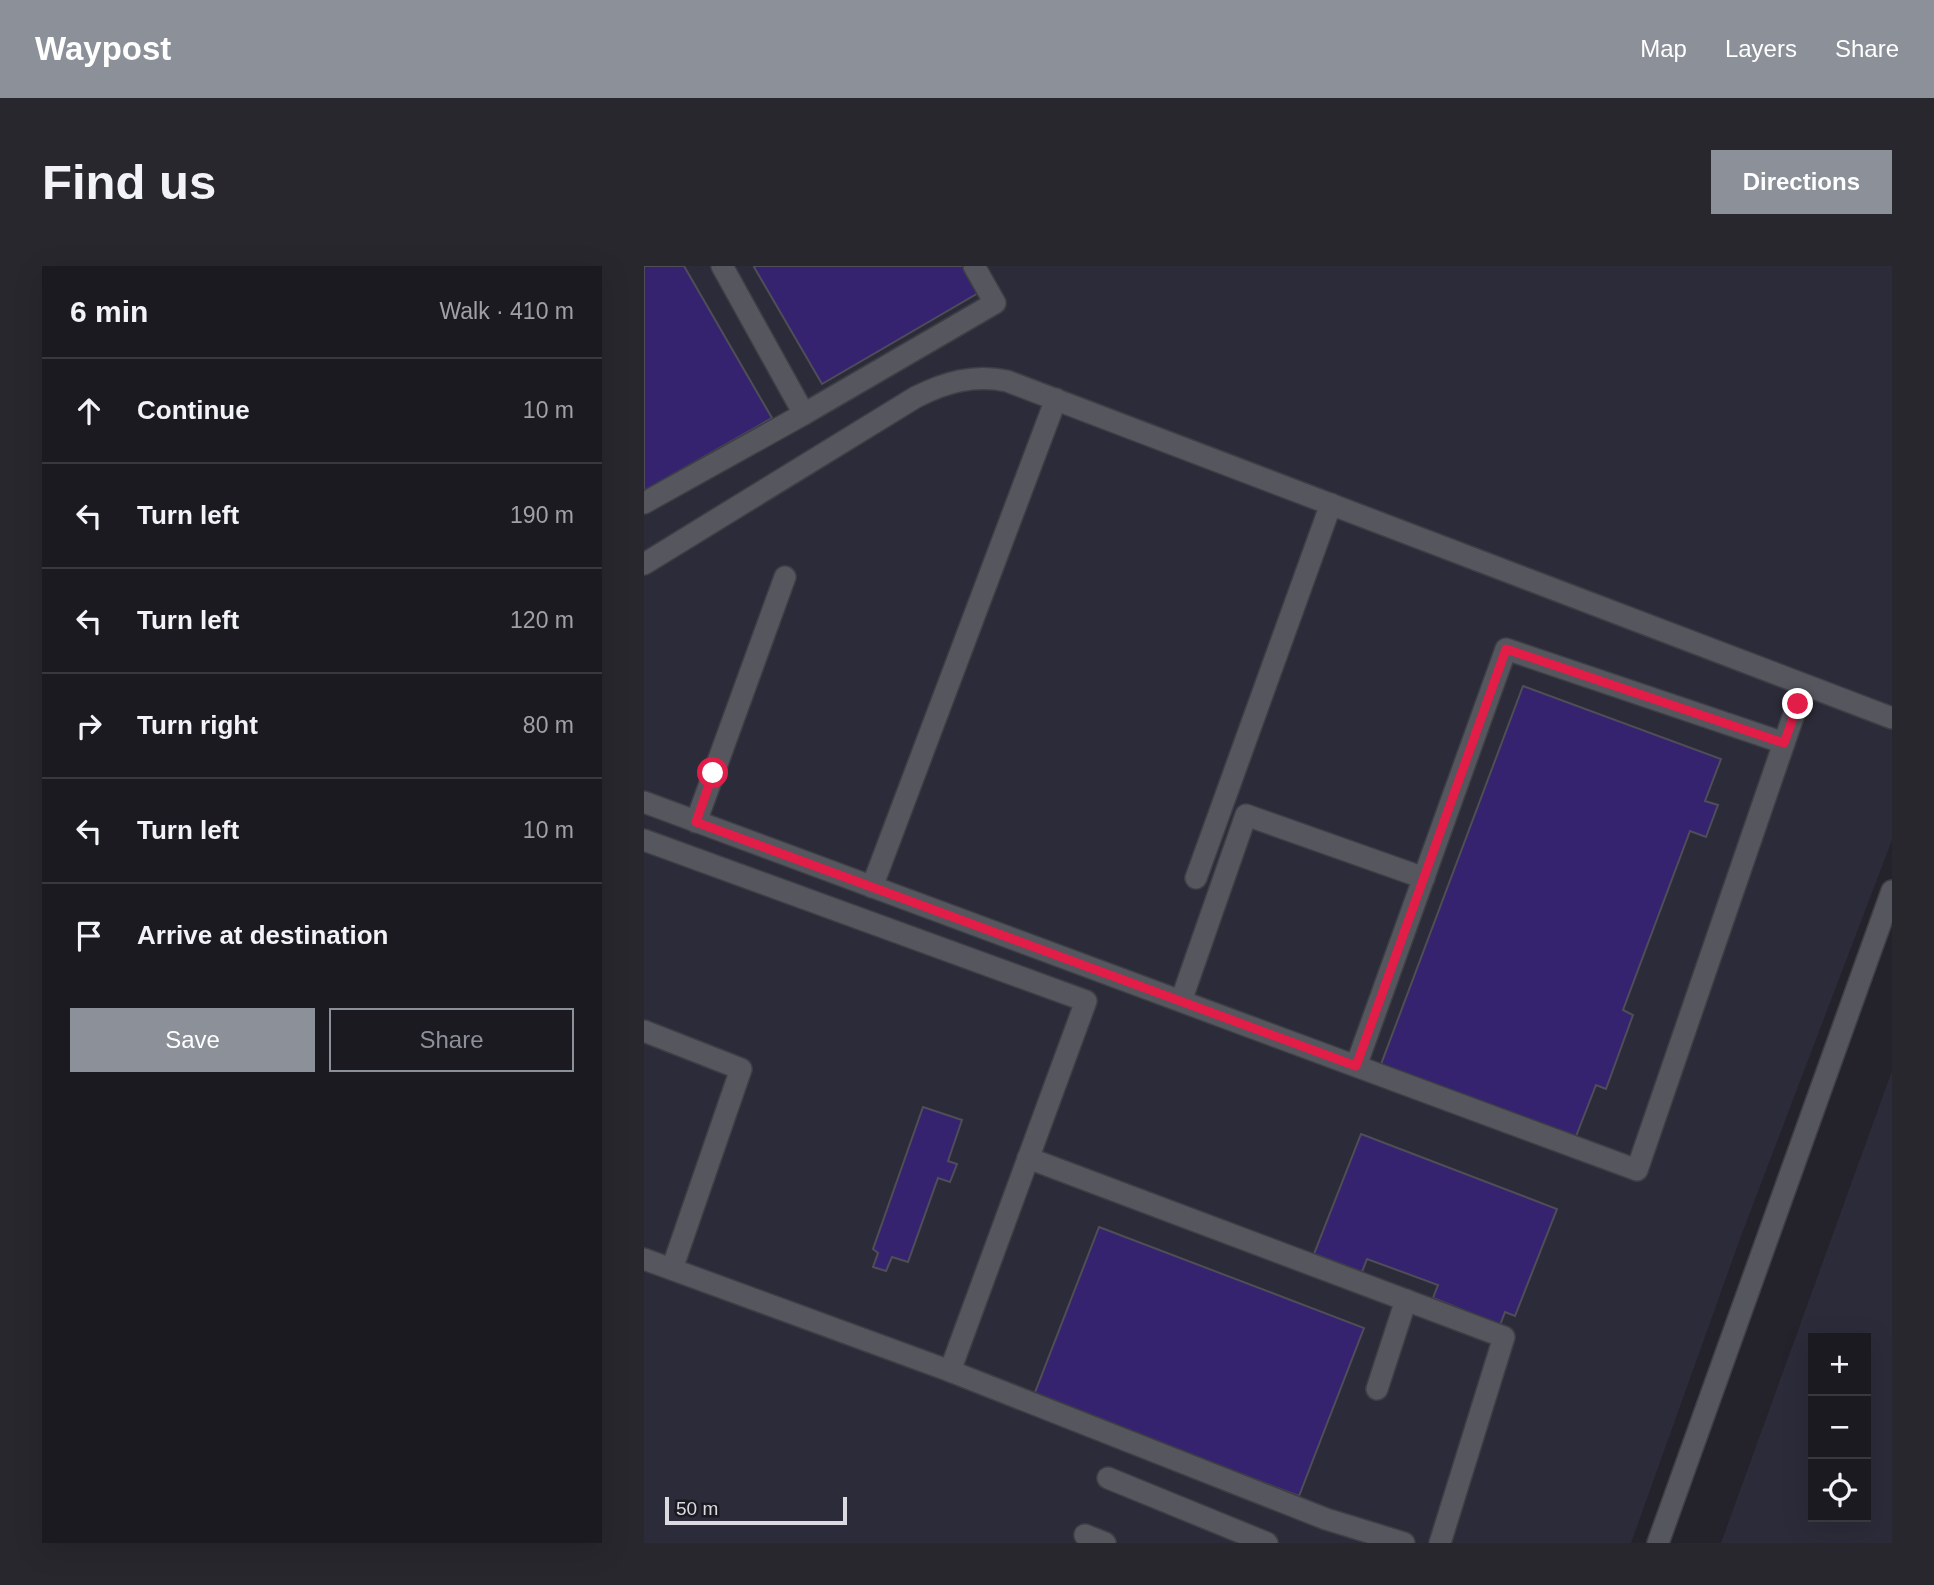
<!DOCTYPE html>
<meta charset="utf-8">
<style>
:root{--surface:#1b1a20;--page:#28272d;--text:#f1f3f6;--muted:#a0a1a5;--line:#39383e;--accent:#8c9099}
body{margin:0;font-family:Arial,sans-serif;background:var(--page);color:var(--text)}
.controls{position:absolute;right:21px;bottom:21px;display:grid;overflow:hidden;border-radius:0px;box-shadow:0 7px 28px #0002}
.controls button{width:63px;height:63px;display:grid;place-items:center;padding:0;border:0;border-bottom:2px solid var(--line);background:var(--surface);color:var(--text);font:35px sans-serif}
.scale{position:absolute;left:21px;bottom:18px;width:182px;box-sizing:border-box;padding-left:7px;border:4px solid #dbdae0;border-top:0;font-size:19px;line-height:24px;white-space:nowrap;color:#dbdae0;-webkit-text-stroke:5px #1b1a22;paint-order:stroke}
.stop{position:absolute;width:21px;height:21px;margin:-16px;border:5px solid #e11d48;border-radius:50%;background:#fff}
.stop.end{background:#e11d48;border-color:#fff;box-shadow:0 2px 7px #0008}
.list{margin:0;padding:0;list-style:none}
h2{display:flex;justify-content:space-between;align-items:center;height:91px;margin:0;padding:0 28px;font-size:30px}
h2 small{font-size:23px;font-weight:400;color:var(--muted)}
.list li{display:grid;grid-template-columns:46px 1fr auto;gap:21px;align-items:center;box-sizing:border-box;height:105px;padding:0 28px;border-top:2px solid var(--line)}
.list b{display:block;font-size:26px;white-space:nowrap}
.list em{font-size:23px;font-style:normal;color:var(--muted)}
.actions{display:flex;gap:14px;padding:21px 28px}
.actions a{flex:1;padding:16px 0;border:2px solid var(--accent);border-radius:0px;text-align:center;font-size:24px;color:var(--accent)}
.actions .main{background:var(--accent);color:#fff}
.icon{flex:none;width:38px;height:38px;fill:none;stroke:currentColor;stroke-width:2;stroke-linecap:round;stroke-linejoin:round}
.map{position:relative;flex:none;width:1248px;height:1277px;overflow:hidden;border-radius:0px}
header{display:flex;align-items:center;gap:42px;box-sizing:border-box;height:98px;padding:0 35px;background:var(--accent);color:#fff}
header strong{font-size:33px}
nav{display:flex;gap:38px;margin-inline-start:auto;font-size:24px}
.intro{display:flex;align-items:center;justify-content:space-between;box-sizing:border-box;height:168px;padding:0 42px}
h1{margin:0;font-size:49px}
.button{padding:18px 32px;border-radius:0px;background:var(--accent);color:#fff;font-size:24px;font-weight:700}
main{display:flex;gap:42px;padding:0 42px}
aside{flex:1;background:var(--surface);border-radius:0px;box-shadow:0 7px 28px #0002}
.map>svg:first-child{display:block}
</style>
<header>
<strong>Waypost</strong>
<nav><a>Map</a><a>Layers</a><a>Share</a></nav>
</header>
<div class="intro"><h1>Find us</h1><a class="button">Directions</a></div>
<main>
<aside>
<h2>6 min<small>Walk · 410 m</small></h2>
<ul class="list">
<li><svg class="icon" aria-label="ahead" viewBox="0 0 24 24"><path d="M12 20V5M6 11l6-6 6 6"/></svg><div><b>Continue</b></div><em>10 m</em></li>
<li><svg class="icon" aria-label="left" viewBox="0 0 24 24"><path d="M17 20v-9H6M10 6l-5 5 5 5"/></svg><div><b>Turn left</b></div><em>190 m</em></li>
<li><svg class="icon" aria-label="left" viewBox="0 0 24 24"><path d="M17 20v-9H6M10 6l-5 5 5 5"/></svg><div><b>Turn left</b></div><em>120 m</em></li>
<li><svg class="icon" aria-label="right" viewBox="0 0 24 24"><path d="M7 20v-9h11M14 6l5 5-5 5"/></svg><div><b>Turn right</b></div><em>80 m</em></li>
<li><svg class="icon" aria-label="left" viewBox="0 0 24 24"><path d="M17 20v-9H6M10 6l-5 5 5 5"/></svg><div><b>Turn left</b></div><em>10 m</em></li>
<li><svg class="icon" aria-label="arrive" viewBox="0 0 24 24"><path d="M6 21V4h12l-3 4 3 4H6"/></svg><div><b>Arrive at destination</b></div></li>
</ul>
<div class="actions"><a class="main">Save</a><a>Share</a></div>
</aside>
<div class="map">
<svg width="1248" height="1277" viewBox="0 0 1248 1277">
<rect width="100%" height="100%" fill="#24232b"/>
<!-- built -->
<g fill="#2c2b39" fill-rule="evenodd">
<polygon points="0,0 1248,0 1248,574 1097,970 987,1277 0,1277"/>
<path d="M1248 805V1277H1077ZM1222 1072V1251H1169V1072Z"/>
</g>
<!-- building -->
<g fill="#362370" stroke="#4f4e57" stroke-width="2">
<polygon points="0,0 40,0 128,152 0,225"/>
<polygon points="112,0 321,0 336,26 178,118 110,1"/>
<polygon points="879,420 1077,493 1061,535 1074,539 1062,571 1046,565 979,744 989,749 962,823 952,819 931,873 736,801"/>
<polygon points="279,841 318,854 304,895 313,898 306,916 294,912 264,996 248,991 242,1005 229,1001 234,987 229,983"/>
<polygon points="717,868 913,943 871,1050 861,1046 856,1059 789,1032 794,1019 723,993 718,1006 670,988"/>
<polygon points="455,961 720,1062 655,1230 390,1129"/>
</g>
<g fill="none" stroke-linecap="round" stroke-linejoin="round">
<defs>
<g id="minor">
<polyline points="78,0 160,148 351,37 330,0"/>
<polyline points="0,237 160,148"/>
<path d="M0 298 272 131C302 116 330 108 363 115L1248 452"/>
<polyline points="1140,477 1160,419"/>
<path d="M0 536C331 660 662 781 993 904L1140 477 862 383 712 800"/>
<polyline points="52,556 141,311"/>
<polyline points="0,574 442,735 306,1105"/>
<polyline points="552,612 687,238"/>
<polyline points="228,621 412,133"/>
<polyline points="537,735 602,549 780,612"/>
<polyline points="0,765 97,803 28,1003"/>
<polyline points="384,892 860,1071 796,1277"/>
<polyline points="0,993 306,1105 682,1253 760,1277"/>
<polyline points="733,1123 762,1034"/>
<polyline points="464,1212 623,1277"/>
<polyline points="441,1269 461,1277"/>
<polyline points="1014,1277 1248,625"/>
</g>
</defs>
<!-- minor casing -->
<use href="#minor" stroke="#3e3e45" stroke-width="24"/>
<!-- minor -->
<use href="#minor" stroke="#56565f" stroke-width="21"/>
</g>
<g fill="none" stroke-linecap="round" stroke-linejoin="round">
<!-- route -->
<polyline stroke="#e11d48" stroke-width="9" points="69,507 52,556 712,800 862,383 1140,477 1154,438"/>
</g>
</svg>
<div class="controls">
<button>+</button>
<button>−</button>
<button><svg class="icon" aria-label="locate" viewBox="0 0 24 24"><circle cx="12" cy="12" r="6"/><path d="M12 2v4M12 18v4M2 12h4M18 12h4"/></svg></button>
</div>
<div class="scale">50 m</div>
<div class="stop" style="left:69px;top:507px"></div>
<div class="stop end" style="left:1154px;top:438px"></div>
</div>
</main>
